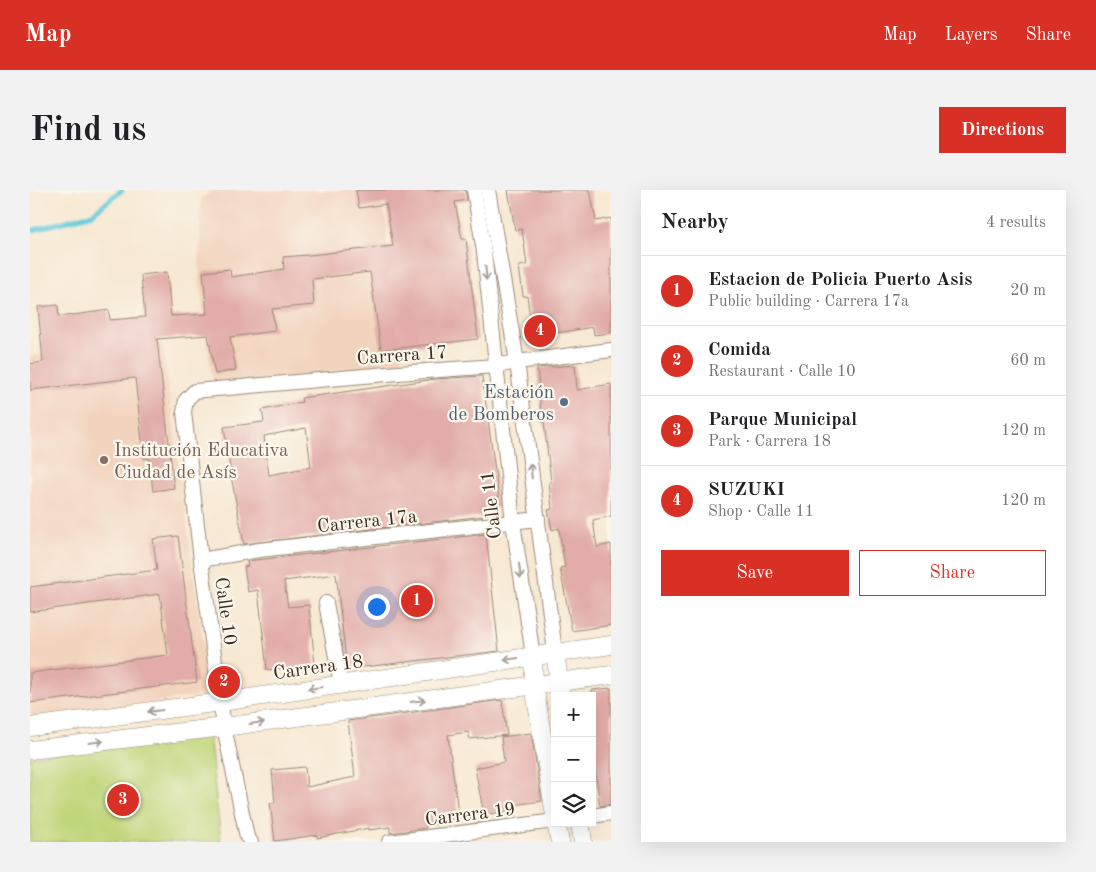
<!DOCTYPE html>
<meta charset="utf-8">
<style>
:root{--surface:#fff;--page:#f2f2f2;--text:#202124;--muted:#757577;--line:#e0e0e0;--accent:#d93025}
body{margin:0;font-family:"Old Standard TT",serif;background:var(--page);color:var(--text)}
.controls{position:absolute;right:15px;bottom:15px;display:grid;overflow:hidden;border-radius:0px;box-shadow:0 5px 20px #0002}
.controls button{width:45px;height:45px;display:grid;place-items:center;padding:0;border:0;border-bottom:1px solid var(--line);background:var(--surface);color:var(--text);font:25px sans-serif}
.you{position:absolute;left:346px;top:416px;width:18px;height:18px;margin:-12px;border:4px solid #fff;border-radius:50%;background:#1a73e8;box-shadow:0 0 0 8px #1a73e833}
.badge{display:grid;place-items:center;width:32px;height:32px;border-radius:50%;background:var(--accent);color:#fff;font-size:16px;font-weight:700}
.pin{position:absolute;translate:-50% -50%;border:2px solid #fff;box-shadow:0 1px 5px #0006}
.list{margin:0;padding:0;list-style:none}
h2{display:flex;justify-content:space-between;align-items:center;height:65px;margin:0;padding:0 20px;font-size:21px}
h2 small{font-size:16px;font-weight:400;color:var(--muted)}
.list li{display:grid;grid-template-columns:32px 1fr auto;gap:15px;align-items:center;box-sizing:border-box;height:70px;padding:0 20px;border-top:1px solid var(--line)}
.list b{display:block;font-size:19px;white-space:nowrap}
.list p{margin:0;font-size:16px;white-space:nowrap;color:var(--muted)}
.list em{font-size:16px;font-style:normal;color:var(--muted)}
.actions{display:flex;gap:10px;padding:15px 20px}
.actions a{flex:1;padding:11px 0;border:1px solid var(--accent);border-radius:0px;text-align:center;font-size:18px;color:var(--accent)}
.actions .main{background:var(--accent);color:#fff}
.icon{flex:none;width:28px;height:28px;fill:none;stroke:currentColor;stroke-width:2;stroke-linecap:round;stroke-linejoin:round}
.map{position:relative;flex:none;width:581px;height:652px;overflow:hidden;border-radius:0px}
header{display:flex;align-items:center;gap:30px;box-sizing:border-box;height:70px;padding:0 25px;background:var(--accent);color:#fff}
header strong{font-size:24px}
nav{display:flex;gap:28px;margin-inline-start:auto;font-size:18px}
.intro{display:flex;align-items:center;justify-content:space-between;box-sizing:border-box;height:120px;padding:0 30px}
h1{margin:0;font-size:35px}
.button{padding:12px 22px;border-radius:0px;background:var(--accent);color:#fff;font-size:18px;font-weight:700}
main{display:flex;gap:30px;padding:0 30px}
aside{flex:1;background:var(--surface);border-radius:0px;box-shadow:0 5px 20px #0002}
.map>svg:first-child{display:block}
</style>
<header>
<strong>Map</strong>
<nav><a>Map</a><a>Layers</a><a>Share</a></nav>
</header>
<div class="intro"><h1>Find us</h1><a class="button">Directions</a></div>
<main>
<div class="map">
<svg width="581" height="652" viewBox="0 0 581 652">
<rect width="100%" height="100%" fill="#fbf7ec"/>
<filter id="ink" filterUnits="userSpaceOnUse"><feTurbulence type="fractalNoise" baseFrequency=".02" numOctaves="2"/><feDisplacementMap in="SourceGraphic" scale="10" xChannelSelector="R" yChannelSelector="G"/><feConvolveMatrix kernelMatrix="1 2 1 2 8 2 1 2 1" color-interpolation-filters="sRGB"/></filter>
<filter id="wash" filterUnits="userSpaceOnUse"><feTurbulence type="fractalNoise" baseFrequency=".0096" numOctaves="4" result="noise"/><feDisplacementMap in="SourceGraphic" scale="20" xChannelSelector="R" yChannelSelector="G"/><feGaussianBlur stdDeviation="1.12" result="paint"/><feColorMatrix in="noise" values="0 0 0 0 0 0 0 0 0 0 0 0 0 0 0 0 0 1.4 0 .05"/><feComposite in="paint" operator="in"/></filter>
<g filter="url(#wash)">
<rect width="100%" height="100%" fill="#f7e8d2"/>
<!-- built -->
<g fill="#f2d4be">
<polygon points="184,0 352,0 353,10 351,15 358,34 356,54 373,175 183,197 169,87 171,8"/>
<polygon points="132,152 180,504 0,531 0,166"/>
</g>
<!-- green -->
<polygon fill="#c0d67a" stroke="#7e804c" points="179,544 191,652 0,652 0,567"/>
<g fill="none" stroke-linecap="round" stroke-linejoin="round">
<!-- stream -->
<polyline stroke="#5fc9da" stroke-width="5" points="0,41 62,24 92,0"/>
</g>
<g id="blocks">
<!-- building -->
<g fill="#e2ada9" fill-rule="evenodd">
<polygon points="326,0 435,0 437,10 425,12 432,49 436,49 448,149 351,160 340,82 282,89 284,115 242,119 245,141 200,147 206,180 185,184 178,145 127,149 144,298 123,301 119,268 114,269 105,188 0,200 0,174 13,172 8,117 28,115 29,127 79,120 80,130 115,127 111,85 137,82 141,126 177,124 173,82 200,79 201,87 254,79 253,67 279,65 363,56 356,14 329,18"/>
<polygon points="478,0 560,0 566,31 581,28 581,143 564,145 563,137 503,147 497,106 493,106 489,76 497,75 492,39 485,40"/>
<polygon points="545,175 547,200 581,194 581,326 563,330 567,357 581,354 581,435 542,441 530,378 535,377 529,338 522,340 518,320 522,319 519,292 521,292 514,232 512,232 507,178"/>
<path d="M452 186 470 317 453 319 454 326 214 354 201 286 194 237 234 232 232 220 272 212 271 208 406 189ZM276 238 281 277 239 285 234 246Z"/>
<polygon points="456,344 469,461 317,479 306,384 254,391 258,417 279,415 285,475 237,480 228,400 218,402 214,377 218,376 217,371"/>
<polygon points="148,346 167,492 0,513 0,483 138,465 130,404 0,422 0,397 127,380 123,349"/>
<polygon points="581,498 581,614 570,616 562,558 562,500"/>
<polygon points="472,510 477,545 440,549 438,542 418,545 429,630 396,636 396,638 360,643 360,637 339,640 339,638 287,648 287,645 245,651 240,613 245,613 242,580 275,577 277,597 325,587 318,531"/>
<polygon points="501,543 512,611 476,616 477,621 454,625 445,578 474,572 471,547"/>
</g>
</g>
</g>
<g filter="url(#ink)">
<use href="#blocks" fill-opacity="0" stroke="#998978" stroke-width="1"/>
<g fill="none" stroke-linecap="round" stroke-linejoin="round">
<defs>
<g id="minor">
<polyline points="444,0 454,62 483,332 503,466"/>
<polyline points="458,0 487,172 525,462"/>
<polyline points="171,370 229,360 508,329"/>
<polyline points="296,413 311,494"/>
<polyline points="562,626 581,623"/>
<polyline points="221,652 217,647 194,537 171,370 154,222 156,210 165,201 368,183 466,176 487,172 581,160"/>
<polyline points="359,652 525,631"/>
</g>
<g id="tertiary">
<polyline points="525,462 531,506"/>
<polyline points="503,466 504,495 525,625"/>
<polyline points="0,537 191,512 581,455"/>
<polyline points="0,560 194,537 581,485"/>
<polyline points="526,633 530,652"/>
<polyline points="550,633 553,652"/>
</g>
</defs>
<!-- minor casing -->
<use href="#minor" stroke="#998978" stroke-width="16"/>
<!-- tertiary casing -->
<use href="#tertiary" stroke="#998978" stroke-width="19"/>
<!-- minor -->
<use href="#minor" stroke="#fff" stroke-width="14"/>
<!-- tertiary -->
<use href="#tertiary" stroke="#fff" stroke-width="18"/>
</g>
<!-- one-way arrows -->
<defs><path id="oneway-shaft" d="M-6 0H5M1.5-3L5.5 0L1.5 3" fill="none" stroke-width="1.6" stroke-linecap="round" stroke-linejoin="round" transform="scale(1.25)"/></defs>
<g stroke="#a79f9a">
<use href="#oneway-shaft" transform="translate(456 83) rotate(84)"/>
<use href="#oneway-shaft" transform="translate(501 281) rotate(-97)"/>
<use href="#oneway-shaft" transform="translate(490 381) rotate(82)"/>
<use href="#oneway-shaft" transform="translate(481 469) rotate(172)"/>
<use href="#oneway-shaft" transform="translate(285 498) rotate(172)"/>
<use href="#oneway-shaft" transform="translate(388 511) rotate(-8)"/>
<use href="#oneway-shaft" transform="translate(125 521) rotate(173)"/>
<use href="#oneway-shaft" transform="translate(227 533) rotate(-8)"/>
<use href="#oneway-shaft" transform="translate(66 552) rotate(-7)"/>
</g>
</g>
<!-- markers -->
<circle fill="#5c6f8a" stroke="#fbf7ec" stroke-width="2" cx="534" cy="212" r="5"/>
<circle fill="#8d6e63" stroke="#fbf7ec" stroke-width="2" cx="74" cy="270" r="5"/>
<g text-anchor="middle" stroke-width="4.5" stroke-linejoin="round" paint-order="stroke">
<!-- street labels -->
<g font-size="19" fill="#3b2a1e" stroke="#fbf7ec">
<text transform="translate(372 164) rotate(-4)" y="7">Carrera 17</text>
<text transform="translate(460 315) rotate(-97)" y="7">Calle 11</text>
<text transform="translate(337 330) rotate(-6)" y="7">Carrera 17a</text>
<text transform="translate(197 421) rotate(82)" y="7">Calle 10</text>
<text transform="translate(288 476) rotate(-8)" y="7">Carrera 18</text>
<text transform="translate(440 623) rotate(-7)" y="7">Carrera 19</text>
</g>
<!-- service labels -->
<g font-size="19" fill="#4e5e75" stroke="#fbf7ec" text-anchor="end">
<text x="524" y="208">Estación<tspan x="524" dy="22">de Bomberos</tspan></text>
</g>
<!-- education labels -->
<g font-size="19" fill="#785e54" stroke="#fbf7ec" text-anchor="start">
<text x="84" y="266">Institución Educativa<tspan x="84" dy="22">Ciudad de Asís</tspan></text>
</g>
</g>
</svg>
<div class="controls">
<button>+</button>
<button>−</button>
<button><svg class="icon" aria-label="layers" viewBox="0 0 24 24"><path d="M12 4l9 5-9 5-9-5zM3 14l9 5 9-5"/></svg></button>
</div>
<div class="you"></div>
<div class="pin badge" style="left:387px;top:411px">1</div>
<div class="pin badge" style="left:194px;top:492px">2</div>
<div class="pin badge" style="left:93px;top:610px">3</div>
<div class="pin badge" style="left:510px;top:141px">4</div>
</div>
<aside>
<h2>Nearby<small>4 results</small></h2>
<ul class="list">
<li><span class="badge">1</span><div><b>Estacion de Policia Puerto Asis</b><p>Public building · Carrera 17a</p></div><em>20 m</em></li>
<li><span class="badge">2</span><div><b>Comida</b><p>Restaurant · Calle 10</p></div><em>60 m</em></li>
<li><span class="badge">3</span><div><b>Parque Municipal</b><p>Park · Carrera 18</p></div><em>120 m</em></li>
<li><span class="badge">4</span><div><b>SUZUKI</b><p>Shop · Calle 11</p></div><em>120 m</em></li>
</ul>
<div class="actions"><a class="main">Save</a><a>Share</a></div>
</aside>
</main>
